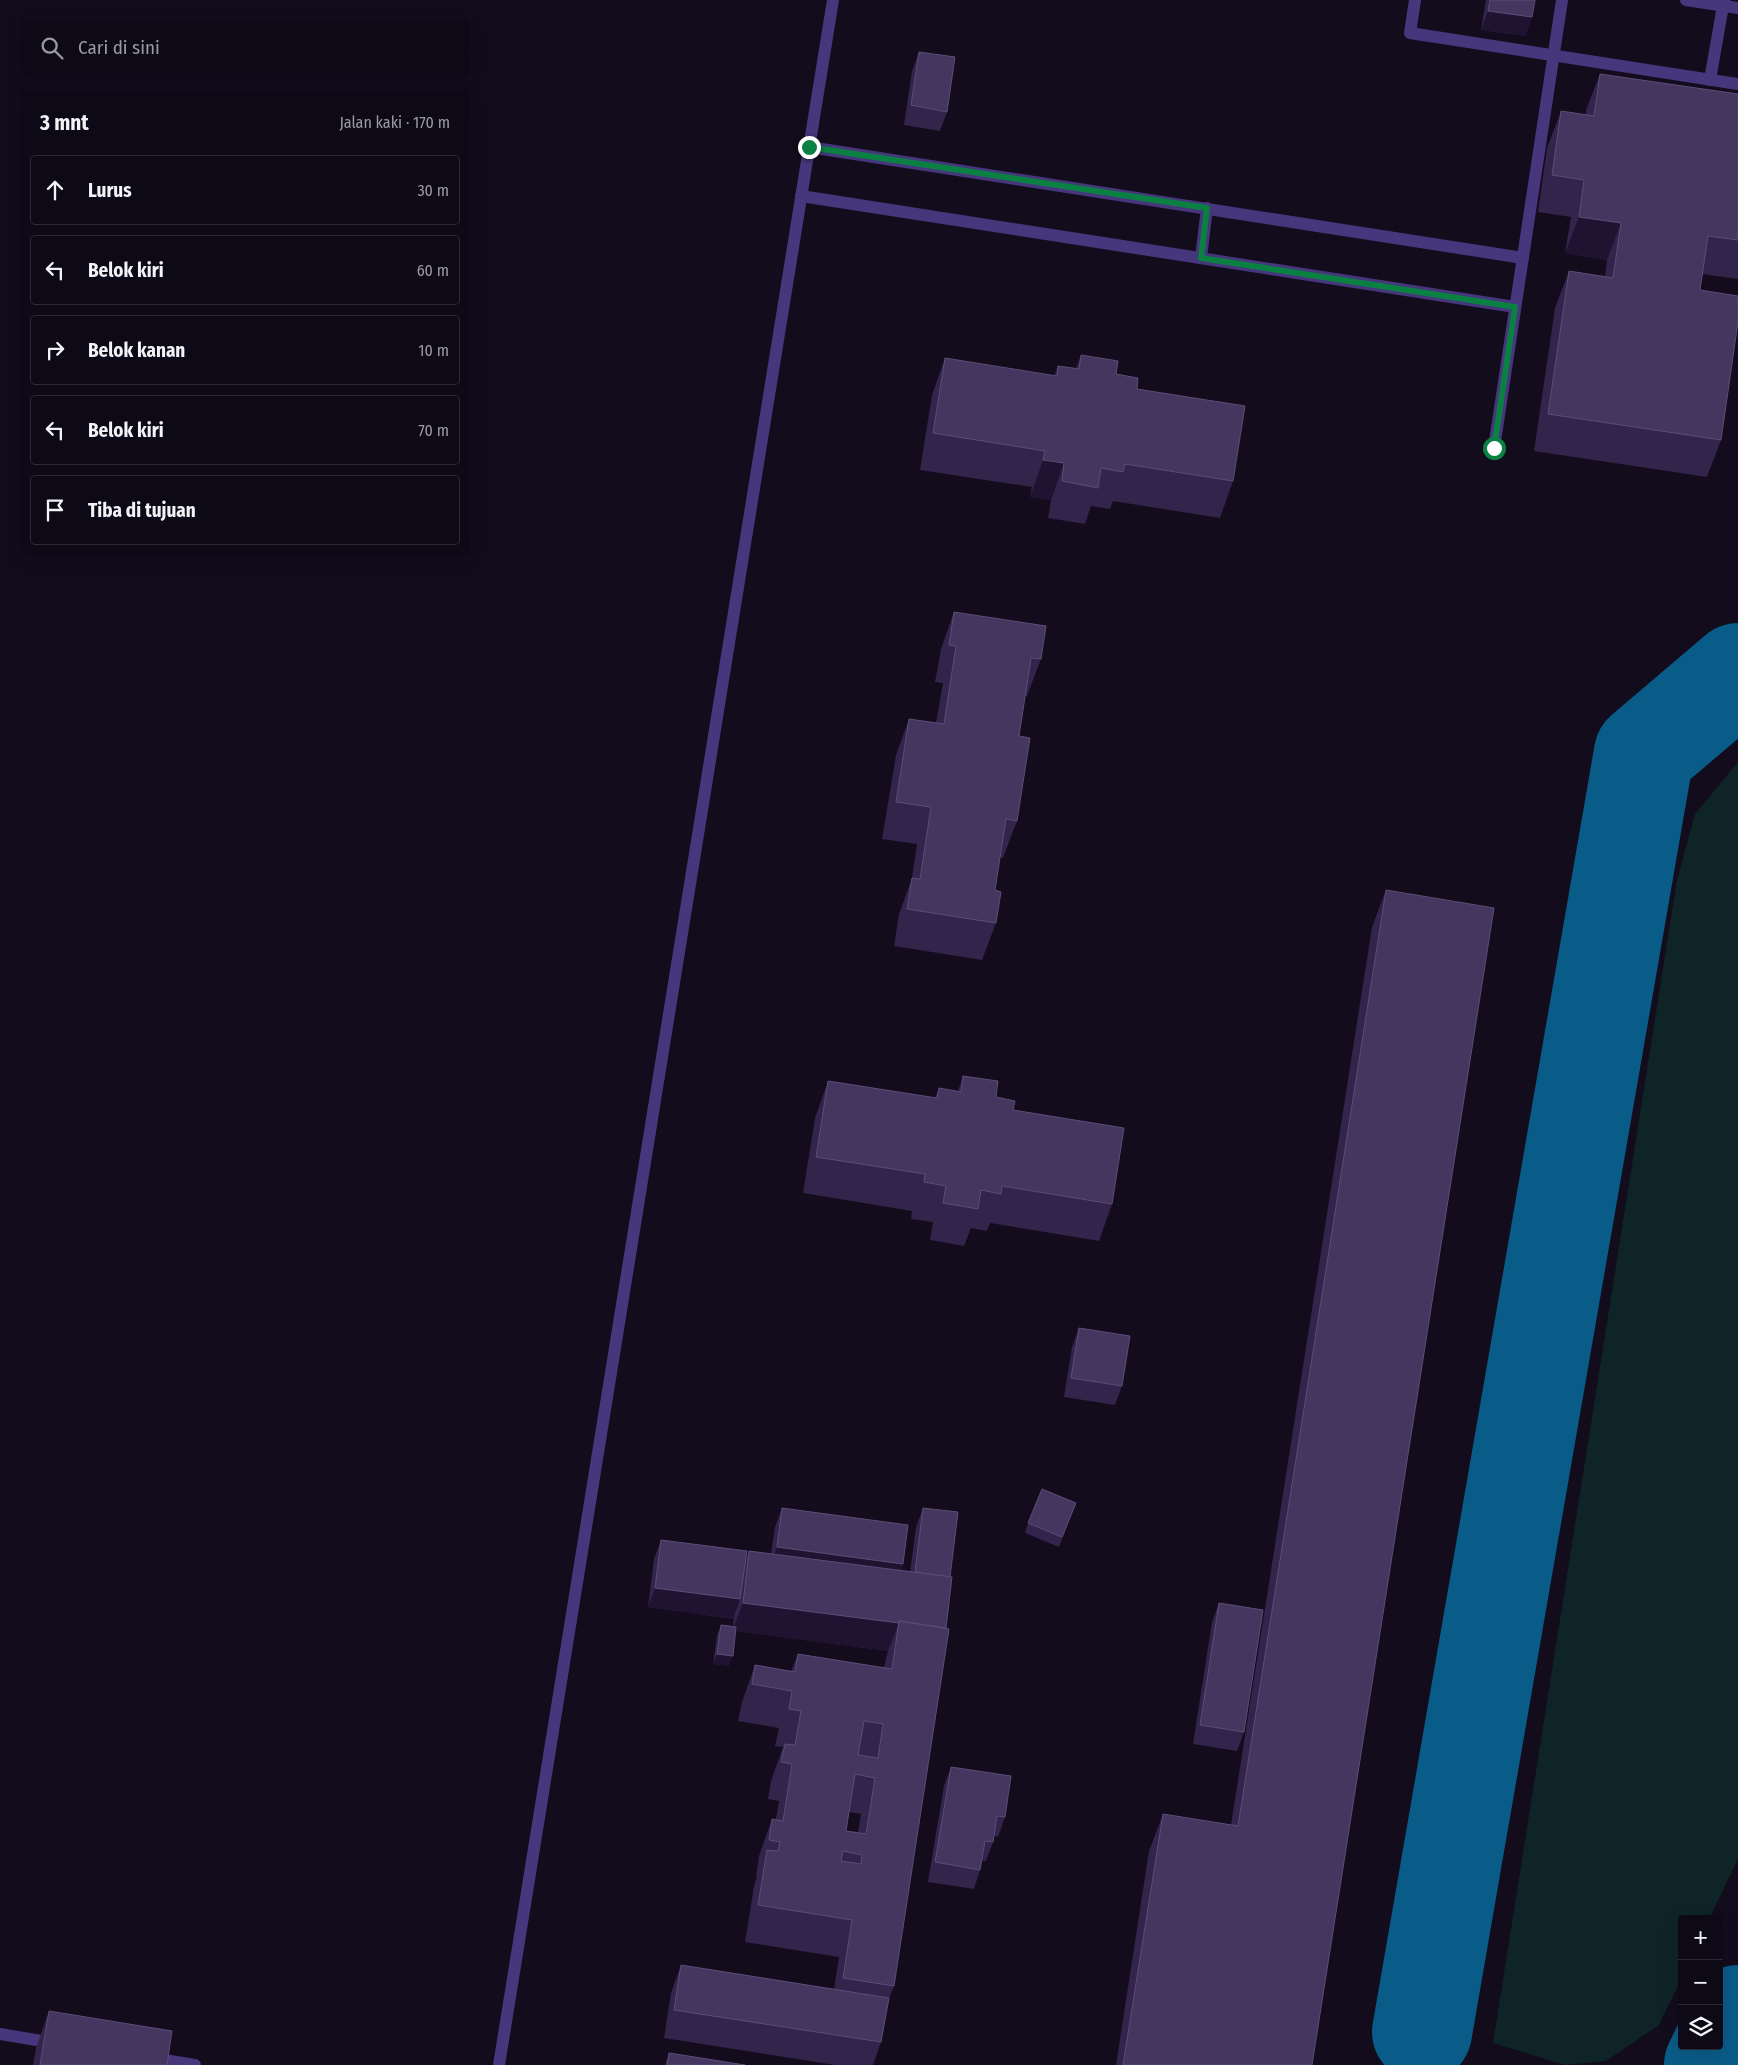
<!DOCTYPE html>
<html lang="id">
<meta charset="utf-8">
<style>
:root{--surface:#0e0916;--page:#17121f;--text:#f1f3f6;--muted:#9b9aa1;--line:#2e2a35}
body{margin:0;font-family:"Fira Sans Condensed",sans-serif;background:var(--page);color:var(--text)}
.controls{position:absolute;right:15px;bottom:15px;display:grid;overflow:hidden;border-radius:5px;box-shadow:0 5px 20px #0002}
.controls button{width:45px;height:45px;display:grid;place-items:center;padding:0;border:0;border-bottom:1px solid var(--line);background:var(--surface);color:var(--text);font:25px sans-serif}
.stop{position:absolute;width:15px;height:15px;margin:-11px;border:4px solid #0b8043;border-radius:50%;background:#fff}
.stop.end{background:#0b8043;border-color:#fff;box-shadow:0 1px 5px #0008}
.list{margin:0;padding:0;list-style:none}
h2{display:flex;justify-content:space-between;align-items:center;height:65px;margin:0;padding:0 20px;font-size:21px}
h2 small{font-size:16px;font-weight:400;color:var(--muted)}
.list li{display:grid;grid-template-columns:32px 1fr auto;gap:15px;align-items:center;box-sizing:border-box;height:70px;margin:0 10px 10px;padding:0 10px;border:1px solid var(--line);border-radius:5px}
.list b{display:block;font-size:19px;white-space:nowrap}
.list em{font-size:16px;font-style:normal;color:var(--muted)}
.icon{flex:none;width:28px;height:28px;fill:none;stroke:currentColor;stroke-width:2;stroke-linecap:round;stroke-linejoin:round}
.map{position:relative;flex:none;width:1738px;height:2065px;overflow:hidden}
.search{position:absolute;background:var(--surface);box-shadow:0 5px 20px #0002;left:20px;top:20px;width:450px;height:55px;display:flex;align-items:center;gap:12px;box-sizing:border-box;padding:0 18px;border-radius:5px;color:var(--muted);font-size:19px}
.panel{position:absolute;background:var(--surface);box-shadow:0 5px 20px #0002;left:20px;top:90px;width:450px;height:465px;border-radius:5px}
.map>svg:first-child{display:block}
</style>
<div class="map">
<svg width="1738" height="2065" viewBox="0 0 1738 2065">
<rect width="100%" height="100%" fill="#120c1d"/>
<!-- green -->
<polygon fill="#0f2427" points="1738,762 1738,1859 1709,1919 1682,1919 1682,1977 1659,2025 1606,2061 1565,2065 1493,2043 1677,880 1695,814"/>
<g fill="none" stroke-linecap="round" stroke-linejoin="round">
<!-- taxiway -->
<g stroke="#0a5c88" stroke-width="100">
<polyline points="1422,2032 1644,753 1738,673"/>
<polyline points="1714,2065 1738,2015"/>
</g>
<!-- minor -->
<g stroke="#46377c" stroke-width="12">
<polyline points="1415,0 1410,33 1738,84"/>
<polyline points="1686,0 1738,8"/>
<polyline points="1710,80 1724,0"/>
<polyline points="809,147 1523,258"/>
<polyline points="801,196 1515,307"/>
<polyline points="1201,258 1207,208"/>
<polyline points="1494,448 1562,0"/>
<polyline points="0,2034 54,2043"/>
<polyline points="151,2058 195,2065"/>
<polyline points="499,2065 833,0"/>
</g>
</g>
<!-- wall -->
<g fill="#33244c" fill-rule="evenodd">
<polygon points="1486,0 1535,0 1532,17 1525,36 1481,30"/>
<polygon points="919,52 947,112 940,131 904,125 912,71"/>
<polygon points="1600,74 1738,94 1738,279 1702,274 1700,290 1721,440 1707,477 1534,451 1555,308 1569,271 1605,276 1607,260 1565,253 1571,217 1538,212 1547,148 1561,111 1586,115 1586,110"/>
<polygon points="1081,355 1116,374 1137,389 1233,481 1220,518 1113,501 1110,509 1091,506 1085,524 1048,518 1051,500 1030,497 1032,487 920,470 932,395 945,358 1054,376 1058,366 1076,368"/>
<polygon points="954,612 1041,659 1027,696 1025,696 1019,736 1017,821 1003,858 1000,857 995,890 996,923 982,960 894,946 899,914 912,878 917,844 882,839 896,755 909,719 936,723 943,683 935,682 941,649"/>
<polygon points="1386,890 1312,2065 1116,2065 1149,1851 1163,1814 1231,1825 1372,927"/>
<polygon points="963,1076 1013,1110 1112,1204 1099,1241 990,1223 987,1231 971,1228 964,1246 930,1240 933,1222 911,1219 912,1211 803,1193 815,1118 828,1081 935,1098 939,1088 958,1091"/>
<polygon points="1079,1328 1122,1386 1115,1405 1064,1397 1072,1347"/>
<path d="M782 1508 903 1564 901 1571 910 1572 916 1527 923 1508 894 1986 888 2001 881 2042 873 2065H835L664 2038 671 1993 681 1965 834 1989 839 1957 745 1942 754 1886 757 1877H756L759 1856 772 1819H776L779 1801 768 1799 771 1781 783 1747 775 1746 779 1728 738 1721 742 1702 755 1665 791 1671 798 1654 884 1668 886 1658 888 1651 736 1631 729 1666 713 1664 717 1635 721 1625 733 1626 734 1617 733 1619 648 1607 654 1559 661 1540 745 1562 749 1551 771 1554 775 1527ZM849 1812 861 1814 858 1832 846 1831Z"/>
<polygon points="1072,1513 1059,1547 1025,1533 1028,1523"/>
<polygon points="1219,1603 1244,1732 1237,1751 1193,1744 1212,1622"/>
<polygon points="951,1767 1005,1817 998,1837 994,1836 993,1842 986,1861 982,1861 980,1870 974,1889 928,1882 944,1786"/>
<polygon points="49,2011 167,2065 33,2065 36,2048"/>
<polygon points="669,2053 745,2065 665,2065"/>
</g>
<!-- shaded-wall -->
<g fill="#1f1331">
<polygon points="1488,11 1532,17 1525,36 1481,30"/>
<polygon points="1579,217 1621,223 1607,260 1565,253"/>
<polygon points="1043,460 1064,463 1051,500 1030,497"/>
<polygon points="777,1547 903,1564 896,1583 770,1566"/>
<polygon points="655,1588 740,1599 733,1619 648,1607"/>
<polygon points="743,1603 899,1623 888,1651 732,1631"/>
<polygon points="717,1654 733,1656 729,1666 713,1664"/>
</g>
<!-- building -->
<g fill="#45365f" stroke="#5c4d78" fill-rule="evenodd">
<polygon points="1490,0 1535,0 1532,17 1488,11"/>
<polygon points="919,52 955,57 947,112 911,105"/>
<polygon points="1600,74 1738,94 1738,240 1708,236 1700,290 1738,296 1738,322 1721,440 1548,414 1569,271 1613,278 1621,223 1579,217 1584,180 1552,175 1561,111 1594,116"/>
<polygon points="1081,355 1118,361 1116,374 1138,378 1137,389 1245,406 1233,481 1125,464 1123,472 1101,468 1098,488 1062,481 1064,463 1043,460 1045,451 933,433 945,358 1057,376 1058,366 1079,369"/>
<polygon points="954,612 1046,626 1041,659 1031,658 1019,736 1030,738 1017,821 1006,819 995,890 1001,892 996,923 907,909 912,878 920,879 931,807 896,802 909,719 944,724 956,646 949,645"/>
<polygon points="1386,890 1494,908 1312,2065 1123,2065 1163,1814 1238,1826"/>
<polygon points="963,1076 998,1081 996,1097 1015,1101 1013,1110 1124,1128 1112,1204 1002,1186 1001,1194 981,1190 978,1209 943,1203 946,1186 924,1182 925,1174 816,1157 828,1081 937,1098 939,1088 961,1092"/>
<polygon points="1079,1328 1130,1336 1122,1386 1071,1378"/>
<polygon points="1042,1489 1076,1503 1062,1537 1028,1523"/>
<polygon points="782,1508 908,1525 903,1564 777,1547"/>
<polygon points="923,1508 958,1512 950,1577 915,1572"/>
<polygon points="661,1540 747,1551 740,1599 655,1588"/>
<polygon points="749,1551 952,1577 946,1628 899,1621 899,1623 743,1603"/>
<polygon points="1219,1603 1263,1610 1244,1732 1200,1725"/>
<path d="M899 1621 949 1629 894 1986 843 1978 852 1920 758 1905 767 1850 778 1851 780 1842 769 1840 772 1819 783 1821 792 1764 781 1762 785 1744 795 1745 801 1711 789 1709 792 1691 752 1684 755 1665 795 1672 798 1654 892 1669ZM864 1721 883 1724 878 1758 858 1755ZM855 1774 875 1778 866 1834 846 1831ZM843 1851 862 1855 861 1864 841 1861Z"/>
<polygon points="721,1625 736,1627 733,1656 717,1654"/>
<polygon points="951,1767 1011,1776 1005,1817 997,1816 993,1842 985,1841 980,1870 935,1862"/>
<polygon points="681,1965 889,1998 881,2042 674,2010"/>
<polygon points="49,2011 172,2031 167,2065 40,2065"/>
<polygon points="669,2053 745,2065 667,2065"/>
</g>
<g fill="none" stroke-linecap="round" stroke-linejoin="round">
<!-- route -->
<polyline stroke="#0b8043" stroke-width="6" points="809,147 1207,208 1201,258 1515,307 1494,448"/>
</g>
</svg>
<div class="controls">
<button>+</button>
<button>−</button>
<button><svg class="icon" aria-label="layers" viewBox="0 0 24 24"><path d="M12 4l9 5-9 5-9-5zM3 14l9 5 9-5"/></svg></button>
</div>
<div class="stop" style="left:1494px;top:448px"></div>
<div class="stop end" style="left:809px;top:147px"></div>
<div class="search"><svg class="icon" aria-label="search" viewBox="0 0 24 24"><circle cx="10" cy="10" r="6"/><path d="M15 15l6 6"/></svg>Cari di sini</div>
<section class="panel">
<h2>3 mnt<small>Jalan kaki · 170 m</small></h2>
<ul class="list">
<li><svg class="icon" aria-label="ahead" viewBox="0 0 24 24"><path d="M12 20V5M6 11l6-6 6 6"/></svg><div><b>Lurus</b></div><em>30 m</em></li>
<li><svg class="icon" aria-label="left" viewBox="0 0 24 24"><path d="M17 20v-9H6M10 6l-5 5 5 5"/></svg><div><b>Belok kiri</b></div><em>60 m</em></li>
<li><svg class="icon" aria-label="right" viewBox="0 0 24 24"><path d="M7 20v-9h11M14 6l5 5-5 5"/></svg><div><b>Belok kanan</b></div><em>10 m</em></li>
<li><svg class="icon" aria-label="left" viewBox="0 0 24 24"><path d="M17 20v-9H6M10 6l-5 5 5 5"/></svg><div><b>Belok kiri</b></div><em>70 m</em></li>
<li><svg class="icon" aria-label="arrive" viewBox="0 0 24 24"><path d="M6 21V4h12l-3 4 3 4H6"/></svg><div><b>Tiba di tujuan</b></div></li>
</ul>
</section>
</div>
